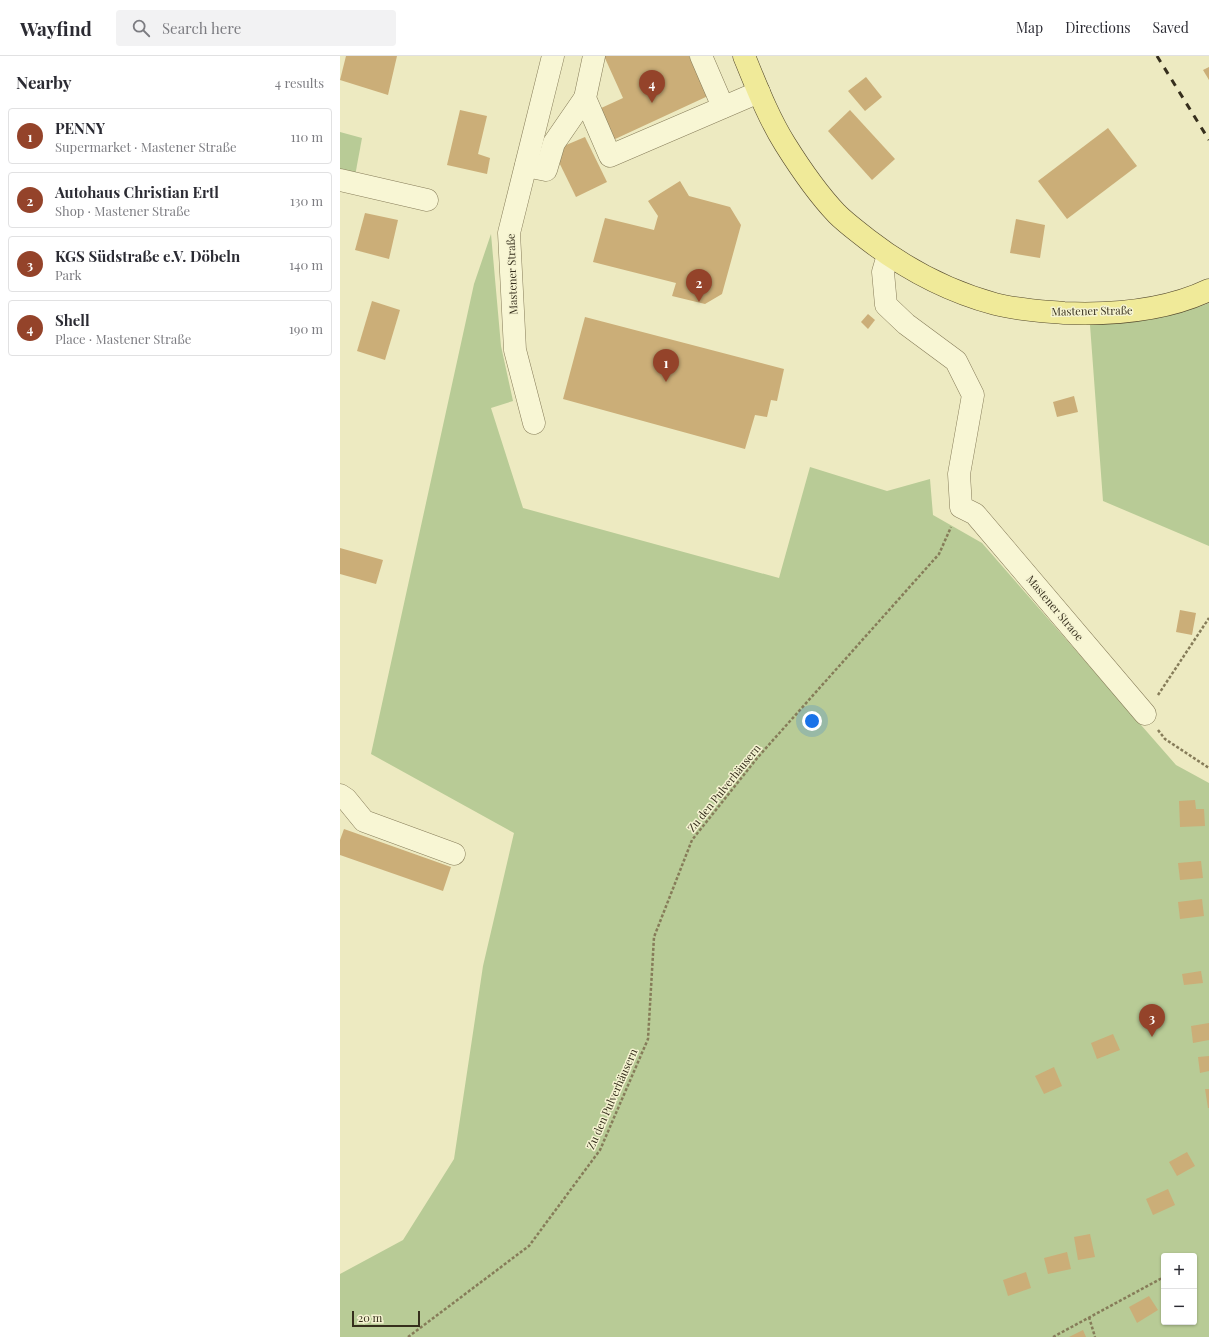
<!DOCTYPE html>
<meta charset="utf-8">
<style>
:root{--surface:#fff;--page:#f2f2f3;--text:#2b2b33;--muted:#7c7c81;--line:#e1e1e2;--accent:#94432a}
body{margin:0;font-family:"Playfair Display",serif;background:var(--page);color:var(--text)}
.controls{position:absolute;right:12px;bottom:12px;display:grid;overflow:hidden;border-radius:4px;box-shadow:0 1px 3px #0004}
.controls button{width:36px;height:36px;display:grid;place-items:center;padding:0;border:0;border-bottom:1px solid var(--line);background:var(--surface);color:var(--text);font:20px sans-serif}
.scale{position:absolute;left:12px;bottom:10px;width:68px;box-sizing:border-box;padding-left:4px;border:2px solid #362f1d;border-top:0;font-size:11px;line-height:14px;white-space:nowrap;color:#362f1d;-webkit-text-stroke:3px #f5f3d1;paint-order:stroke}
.you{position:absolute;left:472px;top:665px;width:14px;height:14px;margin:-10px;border:3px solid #fff;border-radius:50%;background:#1a73e8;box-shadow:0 0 0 6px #1a73e833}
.badge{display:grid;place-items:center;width:26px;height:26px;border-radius:50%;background:var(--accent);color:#fff;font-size:13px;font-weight:700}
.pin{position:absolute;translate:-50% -33px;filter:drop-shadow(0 1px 2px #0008)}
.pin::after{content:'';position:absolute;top:21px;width:14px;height:12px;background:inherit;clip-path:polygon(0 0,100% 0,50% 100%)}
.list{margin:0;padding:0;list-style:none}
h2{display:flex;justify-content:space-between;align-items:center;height:52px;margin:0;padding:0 16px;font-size:17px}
h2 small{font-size:13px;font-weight:400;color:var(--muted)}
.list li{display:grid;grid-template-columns:26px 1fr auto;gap:12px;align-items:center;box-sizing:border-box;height:56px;margin:0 8px 8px;padding:0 8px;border:1px solid var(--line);border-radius:4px}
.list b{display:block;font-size:15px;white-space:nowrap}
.list p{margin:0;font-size:13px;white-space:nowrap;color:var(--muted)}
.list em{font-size:13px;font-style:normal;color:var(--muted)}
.icon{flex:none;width:22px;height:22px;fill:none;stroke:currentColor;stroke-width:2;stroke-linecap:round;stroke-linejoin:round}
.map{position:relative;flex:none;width:869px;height:1281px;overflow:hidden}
header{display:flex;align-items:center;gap:24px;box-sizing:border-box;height:56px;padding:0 20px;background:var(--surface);border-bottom:1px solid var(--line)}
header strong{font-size:19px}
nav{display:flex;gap:22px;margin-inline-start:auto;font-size:14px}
.search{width:280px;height:36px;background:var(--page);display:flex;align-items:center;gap:10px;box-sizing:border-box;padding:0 14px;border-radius:4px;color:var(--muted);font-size:15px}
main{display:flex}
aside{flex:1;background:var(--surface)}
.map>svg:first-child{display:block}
</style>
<header>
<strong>Wayfind</strong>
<div class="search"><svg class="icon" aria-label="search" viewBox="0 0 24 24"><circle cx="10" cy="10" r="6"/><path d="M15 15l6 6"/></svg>Search here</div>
<nav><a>Map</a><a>Directions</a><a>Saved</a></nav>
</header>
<main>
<aside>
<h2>Nearby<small>4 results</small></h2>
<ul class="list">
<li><span class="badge">1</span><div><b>PENNY</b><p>Supermarket · Mastener Straße</p></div><em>110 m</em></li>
<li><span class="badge">2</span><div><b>Autohaus Christian Ertl</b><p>Shop · Mastener Straße</p></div><em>130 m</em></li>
<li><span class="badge">3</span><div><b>KGS Südstraße e.V. Döbeln</b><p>Park</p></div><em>140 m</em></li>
<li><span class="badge">4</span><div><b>Shell</b><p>Place · Mastener Straße</p></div><em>190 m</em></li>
</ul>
</aside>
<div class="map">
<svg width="869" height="1281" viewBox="0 0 869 1281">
<rect width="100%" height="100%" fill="#edeac1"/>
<!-- green -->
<g fill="#b8cb96" fill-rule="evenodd">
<polygon points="0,76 22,82 15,120 0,116"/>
<path d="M151 178 161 290 173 345 151 352 183 452 439 522 470 411 547 435 590 423 593 459 642 487 836 709 869 727V1281H0V1218L63 1184 114 1103 143 910 174 777 31 698 134 228ZM824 1200H854V1266H824Z"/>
<path d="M869 247V490L763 445 750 269C790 265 831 262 869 247Z"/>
</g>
<!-- building -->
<g fill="#cbae78">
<polygon points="6,0 57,0 48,39 0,24"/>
<polygon points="264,0 349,0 368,40 273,84 259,53 283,42"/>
<polygon points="869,11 869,24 863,14"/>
<polygon points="526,21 542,41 525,55 508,35"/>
<polygon points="120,54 147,60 138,98 150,102 147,118 107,109"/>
<polygon points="510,54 555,103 532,124 488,75"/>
<polygon points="768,72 797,110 727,163 698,125"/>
<polygon points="245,81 267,126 236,141 216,100 219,92"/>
<polygon points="340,125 349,140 390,151 401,169 382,238 365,248 332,240 336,227 253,206 265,162 314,174 318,160 308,145"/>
<polygon points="25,157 58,164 49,203 15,194"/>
<polygon points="676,163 705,169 700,202 670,197"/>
<polygon points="32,245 60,254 45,304 17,295"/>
<polygon points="528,258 535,264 528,273 521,266"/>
<polygon points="245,261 444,313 437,345 431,344 427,361 415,359 405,393 223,343"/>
<polygon points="734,340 738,356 717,361 713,346"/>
<polygon points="0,492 43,504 36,528 0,518"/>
<polygon points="840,554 856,557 852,579 836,576"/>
<polygon points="855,744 856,753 864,753 865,770 840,771 839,745"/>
<polygon points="4,773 111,811 103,835 0,799 0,784"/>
<polygon points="861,805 863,822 840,824 838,807"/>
<polygon points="862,843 864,860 840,863 838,846"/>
<polygon points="861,915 863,927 844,929 842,918"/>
<polygon points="869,967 869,984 853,987 851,970"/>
<polygon points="773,978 780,994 757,1003 751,987"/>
<polygon points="869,1000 869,1015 860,1017 858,1001"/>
<polygon points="714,1011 722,1030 704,1038 695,1020"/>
<polygon points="865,1033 869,1033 869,1052 868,1052"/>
<polygon points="847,1096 855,1110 837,1120 829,1106"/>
<polygon points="828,1133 835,1149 813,1159 806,1143"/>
<polygon points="750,1178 755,1201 738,1204 734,1181"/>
<polygon points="727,1196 731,1213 708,1218 704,1202"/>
<polygon points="686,1216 691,1232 668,1240 663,1224"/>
<polygon points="809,1240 818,1254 797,1267 789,1251"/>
<polygon points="743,1274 746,1281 729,1281"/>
</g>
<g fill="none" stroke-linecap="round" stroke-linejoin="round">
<defs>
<g id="minor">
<polyline points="254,0 245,42 270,100 419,36"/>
<polyline points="361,0 383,51"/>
<polyline points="186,110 206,114 214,87 245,42"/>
<polyline points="0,124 87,144"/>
<polyline points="548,199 543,216 546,249 566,268 616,305 633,339 619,418 621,451 635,458 805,658"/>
<polyline points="194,367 175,294 169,177 213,0"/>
<polyline points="0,739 6,743 24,765 114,798"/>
</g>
<path id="major" d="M404 0C416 29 428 61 445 88 460 112 477 137 497 158 506 167 517 175 527 183 567 214 607 235 655 248 677 254 701 255 724 257 772 259 825 255 869 234"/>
</defs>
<!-- minor casing -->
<use href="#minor" stroke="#867c59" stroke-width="23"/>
<!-- major casing -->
<use href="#major" stroke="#54492d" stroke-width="23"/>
<!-- path -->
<g stroke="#867c59" stroke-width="2.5" stroke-dasharray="3 2" stroke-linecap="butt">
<polyline points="818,639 869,562"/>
<polyline points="818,674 825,683 869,712"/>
<polyline points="749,1261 755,1281"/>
<polyline points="68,1281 189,1190 260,1094 308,983 314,881 352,784 418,701 599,498 611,471"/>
<polyline points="713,1281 824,1221"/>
</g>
<!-- minor -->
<use href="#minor" stroke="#f8f6d4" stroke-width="22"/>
<!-- major -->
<use href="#major" stroke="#f0ea99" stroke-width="22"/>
<!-- rail -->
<polyline stroke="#362f1d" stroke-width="3" stroke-dasharray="7 7" stroke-linecap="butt" points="817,0 869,84"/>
</g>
<g text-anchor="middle" stroke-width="3" stroke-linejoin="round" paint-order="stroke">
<!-- street labels -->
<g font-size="11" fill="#362f1d" stroke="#f5f3d1">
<text transform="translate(172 218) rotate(-92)" y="4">Mastener Straße</text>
<text transform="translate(752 255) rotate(-1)" y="4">Mastener Straße</text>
<text transform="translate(715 552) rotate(50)" y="4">Mastener Stra0e</text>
<text transform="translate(384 732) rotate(-51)" y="4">Zu den Pulverhäusern</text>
<text transform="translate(272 1043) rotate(-66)" y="4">Zu den Pulverhäusern</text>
</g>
</g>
</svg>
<div class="controls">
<button>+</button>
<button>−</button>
</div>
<div class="scale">20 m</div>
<div class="you"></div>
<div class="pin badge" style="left:326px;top:326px">1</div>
<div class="pin badge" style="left:359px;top:246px">2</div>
<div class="pin badge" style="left:812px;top:981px">3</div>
<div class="pin badge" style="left:312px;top:47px">4</div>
</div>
</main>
